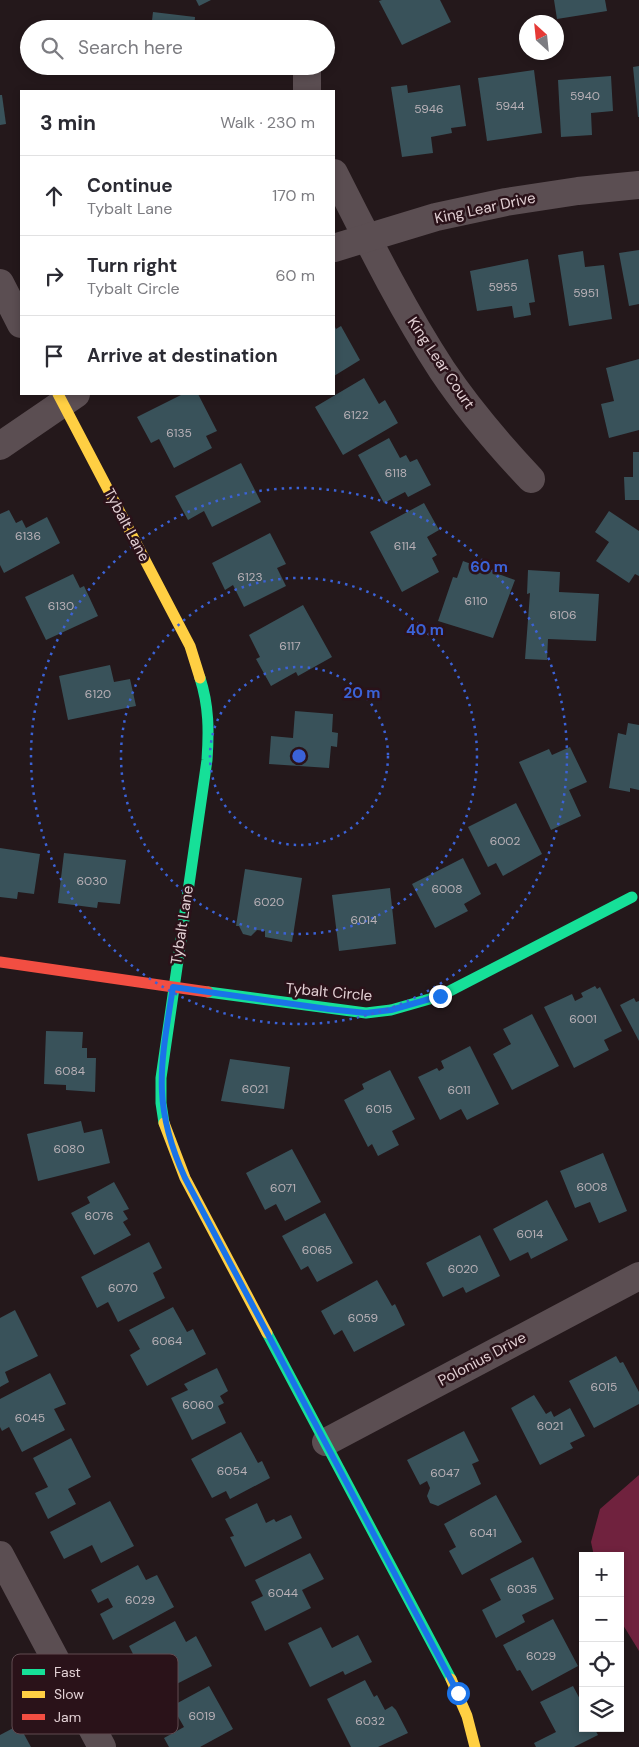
<!DOCTYPE html>
<meta charset="utf-8">
<style>
:root{--surface:#fff;--page:#f2f2f3;--text:#2b2b33;--muted:#7c7c81;--line:#e1e1e2}
body{margin:0;font-family:"DM Sans",sans-serif;background:var(--page);color:var(--text)}
.controls{position:absolute;right:15px;bottom:15px;display:grid;overflow:hidden;border-radius:0px;box-shadow:0 2px 8px #0003}
.controls button{width:45px;height:45px;display:grid;place-items:center;padding:0;border:0;border-bottom:1px solid var(--line);background:var(--surface);color:var(--text);font:25px sans-serif}
.compass{position:absolute;left:519px;top:15px;width:45px;height:45px;border-radius:50%;background:var(--surface);box-shadow:0 2px 8px #0003;rotate:333deg}
.stop{position:absolute;width:15px;height:15px;margin:-11px;border:4px solid #1a73e8;border-radius:50%;background:#fff}
.stop.end{background:#1a73e8;border-color:#fff;box-shadow:0 1px 5px #0008}
.list{margin:0;padding:0;list-style:none}
h2{display:flex;justify-content:space-between;align-items:center;height:65px;margin:0;padding:0 20px;font-size:21px}
h2 small{font-size:16px;font-weight:400;color:var(--muted)}
.list li{display:grid;grid-template-columns:32px 1fr auto;gap:15px;align-items:center;box-sizing:border-box;height:80px;padding:0 20px;border-top:1px solid var(--line)}
.list b{display:block;font-size:19px;white-space:nowrap}
.list p{margin:0;font-size:16px;white-space:nowrap;color:var(--muted)}
.list em{font-size:16px;font-style:normal;color:var(--muted)}
.icon{flex:none;width:28px;height:28px;fill:none;stroke:currentColor;stroke-width:2;stroke-linecap:round;stroke-linejoin:round}
.map{position:relative;flex:none;width:639px;height:1747px;overflow:hidden}
.search{position:absolute;background:var(--surface);box-shadow:0 2px 8px #0003;left:20px;top:20px;width:315px;height:55px;display:flex;align-items:center;gap:12px;box-sizing:border-box;padding:0 18px;border-radius:28px;color:var(--muted);font-size:19px}
.panel{position:absolute;background:var(--surface);box-shadow:0 2px 8px #0003;left:20px;top:90px;width:315px;height:305px;border-radius:0px}
.map>svg:first-child{display:block}
</style>
<div class="map">
<svg width="639" height="1747" viewBox="0 0 639 1747">
<rect width="100%" height="100%" fill="#24181b"/>
<!-- water -->
<polygon fill="#70223e" points="639,1475 639,1651 620,1620 620,1556 594,1556 591,1542 600,1509"/>
<!-- building -->
<g fill="#39525a">
<polygon points="196,0 211,0 199,6"/>
<polygon points="382,0 440,0 451,22 402,45 379,1"/>
<polygon points="554,0 605,0 607,11 557,19"/>
<polygon points="153,12 195,17 194,29 151,29"/>
<polygon points="181,66 205,66 205,70"/>
<polygon points="639,66 639,117 638,117 633,67"/>
<polygon points="534,70 542,133 487,141 478,78"/>
<polygon points="611,76 613,111 591,113 592,135 561,137 558,80"/>
<polygon points="407,85 408,93 460,85 466,126 451,128 452,133 431,137 433,153 402,157 391,87"/>
<polygon points="0,95 2,95 6,124 0,125"/>
<polygon points="639,250 639,304 629,306 619,253"/>
<polygon points="583,251 585,267 604,265 612,319 569,326 558,255"/>
<polygon points="528,259 535,302 529,303 531,315 514,318 512,306 477,311 470,271"/>
<polygon points="334,325 336,329 341,326 360,360 334,376"/>
<polygon points="639,359 639,430 609,438 601,404 614,401 606,368"/>
<polygon points="364,378 379,404 385,400 398,423 343,455 315,407"/>
<polygon points="183,394 198,394 217,431 206,436 212,448 174,468 159,439 151,443 137,417"/>
<polygon points="389,438 400,458 406,455 410,462 417,459 431,485 408,497 405,492 384,503 358,455"/>
<polygon points="633,452 639,452 639,500 625,500 624,477 633,477"/>
<polygon points="241,463 261,502 212,527 204,511 188,520 175,496"/>
<polygon points="424,503 439,530 427,537 437,555 432,558 439,572 402,592 370,532"/>
<polygon points="9,510 16,523 22,520 26,528 47,517 60,543 4,573 0,565 0,514"/>
<polygon points="609,511 639,531 639,576 635,574 629,583 596,561 609,542 595,532"/>
<polygon points="270,533 286,564 277,568 286,586 244,607 233,585 225,590 212,563"/>
<polygon points="463,561 515,580 493,638 438,621 453,577 457,578"/>
<polygon points="528,570 560,572 559,592 599,594 596,641 548,639 547,660 525,659 530,593 527,594"/>
<polygon points="73,574 80,588 84,586 98,616 46,640 25,597"/>
<polygon points="303,605 332,657 298,676 296,672 271,686 256,659 260,657 249,635"/>
<polygon points="110,665 114,682 130,679 136,706 68,720 59,676"/>
<polygon points="295,711 333,714 332,732 338,733 337,747 331,746 329,768 269,764 271,736 293,738"/>
<polygon points="628,723 639,725 639,790 630,788 630,792 609,788 618,733 626,735"/>
<polygon points="570,747 587,782 569,790 581,816 551,830 519,762 549,749 552,755"/>
<polygon points="516,803 542,854 503,876 496,863 488,867 468,827"/>
<polygon points="0,848 40,854 34,894 18,892 17,899 0,897"/>
<polygon points="64,853 126,860 120,904 98,902 97,908 58,903"/>
<polygon points="463,858 481,894 464,904 468,911 435,928 412,884"/>
<polygon points="245,869 302,878 292,942 265,937 265,931 257,930 251,936 243,934 239,926 236,926"/>
<polygon points="390,888 396,944 339,951 332,895"/>
<polygon points="595,986 597,989 600,987 622,1031 604,1040 609,1050 574,1068 544,1007 572,994 575,1001 583,997 581,993"/>
<polygon points="634,998 636,1002 639,1001 639,1041 620,1005"/>
<polygon points="532,1014 559,1066 512,1090 493,1054 511,1044 503,1029"/>
<polygon points="46,1031 83,1032 82,1048 87,1048 87,1058 96,1058 95,1092 66,1090 66,1085 44,1084"/>
<polygon points="470,1046 499,1104 467,1120 461,1109 440,1120 418,1077 437,1068 439,1071 444,1068 441,1061"/>
<polygon points="230,1059 290,1067 284,1109 221,1101"/>
<polygon points="390,1070 415,1119 392,1131 399,1145 378,1156 372,1144 368,1147 344,1100 364,1089 362,1084"/>
<polygon points="81,1121 84,1133 102,1129 110,1163 38,1181 27,1134"/>
<polygon points="292,1149 321,1202 285,1221 276,1204 265,1210 246,1173"/>
<polygon points="603,1153 627,1211 599,1223 590,1202 575,1208 560,1171"/>
<polygon points="114,1182 129,1209 123,1211 128,1219 123,1222 131,1235 94,1255 71,1213 90,1203 87,1197"/>
<polygon points="547,1200 568,1240 531,1259 528,1252 510,1261 493,1229"/>
<polygon points="325,1213 353,1263 317,1282 308,1266 301,1270 282,1236"/>
<polygon points="480,1235 500,1276 466,1293 463,1287 443,1297 426,1263"/>
<polygon points="149,1242 162,1268 153,1273 165,1298 118,1322 108,1302 97,1308 81,1277"/>
<polygon points="377,1280 392,1306 395,1304 405,1325 354,1352 342,1330 334,1335 321,1311"/>
<polygon points="173,1307 187,1332 193,1329 206,1354 147,1386 130,1355 140,1349 129,1330"/>
<polygon points="15,1310 38,1356 5,1372 9,1382 0,1387 0,1318"/>
<polygon points="616,1356 620,1363 623,1362 639,1392 639,1404 594,1428 569,1381"/>
<polygon points="217,1368 228,1391 220,1396 224,1403 218,1406 226,1423 192,1440 171,1398 188,1390 184,1384"/>
<polygon points="50,1373 66,1404 54,1409 65,1430 22,1452 9,1427 2,1431 0,1427 0,1399"/>
<polygon points="534,1395 546,1414 551,1411 554,1417 570,1408 585,1436 570,1443 573,1448 540,1465 511,1408"/>
<polygon points="464,1431 479,1461 472,1464 481,1484 438,1506 430,1503 427,1496 430,1488 427,1481 420,1485 407,1460"/>
<polygon points="241,1432 258,1463 262,1461 270,1478 230,1499 226,1491 212,1498 191,1459"/>
<polygon points="71,1438 91,1477 68,1489 76,1504 48,1519 35,1493 48,1487 33,1458"/>
<polygon points="496,1495 522,1542 462,1575 449,1551 456,1547 444,1524"/>
<polygon points="110,1501 134,1546 101,1563 92,1545 64,1559 50,1532"/>
<polygon points="257,1503 266,1523 274,1519 276,1522 291,1515 302,1538 245,1567 230,1537 234,1536 225,1519"/>
<polygon points="310,1553 324,1579 302,1590 311,1608 265,1631 251,1602 263,1596 255,1580"/>
<polygon points="533,1557 554,1599 522,1615 525,1622 496,1638 482,1610 501,1600 490,1579"/>
<polygon points="138,1565 146,1580 157,1575 174,1607 113,1640 100,1614 113,1607 108,1598 98,1603 91,1590"/>
<polygon points="553,1619 578,1666 532,1691 520,1670 517,1671 503,1645"/>
<polygon points="175,1621 186,1642 196,1636 212,1666 145,1700 132,1674 141,1670 129,1646"/>
<polygon points="321,1627 332,1648 358,1635 372,1662 345,1675 343,1671 310,1687 288,1643"/>
<polygon points="365,1680 374,1697 377,1695 385,1710 392,1706 396,1710 408,1733 378,1747 351,1747 327,1699"/>
<polygon points="209,1686 233,1729 200,1747 169,1747 164,1738 184,1727 172,1706"/>
<polygon points="573,1686 583,1705 583,1728 594,1728 598,1735 574,1747 536,1747 534,1743 556,1732 540,1702"/>
<polygon points="19,1725 31,1747 0,1747 0,1735"/>
</g>
<g fill="none" stroke-linecap="round" stroke-linejoin="round">
<!-- street -->
<g stroke="#5b4e52" stroke-width="28">
<polyline points="307,91 307,66"/>
<path d="M334 173C368 240 401 307 442 370 468 409 499 445 531 479"/>
<polyline points="334,248 436,217 506,202 578,191 639,185"/>
<polyline points="0,283 21,324"/>
<polyline points="0,446 76,394"/>
<polyline points="326,1442 639,1276"/>
<polyline points="0,1555 102,1747"/>
</g>
<!-- fast -->
<g stroke="#16e098" stroke-width="11">
<polyline points="208,992 366,1013 391,1010 440,996 632,897"/>
<path d="M164 1123 161 1103V1078L207 760C209 731 209 706 200 678"/>
<polyline points="267,1333 451,1679"/>
</g>
<!-- slow -->
<g stroke="#ffcf43" stroke-width="11">
<polyline points="58,394 190,646 200,678"/>
<polyline points="164,1123 185,1178 267,1333"/>
<polyline points="451,1679 467,1716 475,1747"/>
</g>
<!-- jam -->
<polyline stroke="#f24e42" stroke-width="11" points="0,962 208,992"/>
</g>
<g fill="none" stroke-linecap="round" stroke-linejoin="round">
<!-- route -->
<path stroke="#1a73e8" stroke-width="6" d="M440 996 391 1010 366 1013 328 1009 173 987C161 1064 151 1104 185 1178L458 1693"/>
</g>
<!-- distance rings -->
<g fill="none" stroke="#3b62d7" stroke-width="2.5" stroke-dasharray="2.5 5">
<circle cx="299" cy="756" r="89"/>
<circle cx="299" cy="756" r="178"/>
<circle cx="299" cy="756" r="268"/>
</g>
<g text-anchor="middle" stroke-width="5" stroke-linejoin="round" paint-order="stroke">
<!-- number labels -->
<g font-size="12" fill="#b8b0b6">
<text x="585" y="100">5940</text>
<text x="510" y="110">5944</text>
<text x="429" y="113">5946</text>
<text x="503" y="291">5955</text>
<text x="586" y="297">5951</text>
<text x="356" y="419">6122</text>
<text x="179" y="437">6135</text>
<text x="396" y="477">6118</text>
<text x="28" y="540">6136</text>
<text x="405" y="550">6114</text>
<text x="250" y="581">6123</text>
<text x="476" y="605">6110</text>
<text x="61" y="610">6130</text>
<text x="563" y="619">6106</text>
<text x="290" y="650">6117</text>
<text x="98" y="698">6120</text>
<text x="505" y="845">6002</text>
<text x="92" y="885">6030</text>
<text x="447" y="893">6008</text>
<text x="269" y="906">6020</text>
<text x="364" y="924">6014</text>
<text x="583" y="1023">6001</text>
<text x="70" y="1075">6084</text>
<text x="255" y="1093">6021</text>
<text x="459" y="1094">6011</text>
<text x="379" y="1113">6015</text>
<text x="69" y="1153">6080</text>
<text x="592" y="1191">6008</text>
<text x="283" y="1192">6071</text>
<text x="99" y="1220">6076</text>
<text x="530" y="1238">6014</text>
<text x="317" y="1254">6065</text>
<text x="463" y="1273">6020</text>
<text x="123" y="1292">6070</text>
<text x="363" y="1322">6059</text>
<text x="167" y="1345">6064</text>
<text x="604" y="1391">6015</text>
<text x="198" y="1409">6060</text>
<text x="30" y="1422">6045</text>
<text x="550" y="1430">6021</text>
<text x="232" y="1475">6054</text>
<text x="445" y="1477">6047</text>
<text x="483" y="1537">6041</text>
<text x="522" y="1593">6035</text>
<text x="283" y="1597">6044</text>
<text x="140" y="1604">6029</text>
<text x="541" y="1660">6029</text>
<text x="202" y="1720">6019</text>
<text x="370" y="1725">6032</text>
</g>
<!-- street labels -->
<g font-size="15" fill="#e2d0d4" stroke="#2a1219">
<text transform="translate(485 208) rotate(-12)" y="5">King Lear Drive</text>
<text transform="translate(441 363) rotate(56)" y="5">King Lear Court</text>
<text transform="translate(127 525) rotate(62)" y="5">Tybalt Lane</text>
<text transform="translate(182 925) rotate(-81)" y="5">Tybalt Lane</text>
<text transform="translate(329 992) rotate(5)" y="5">Tybalt Circle</text>
<text transform="translate(482 1359) rotate(-28)" y="5">Polonius Drive</text>
</g>
</g>
<!-- legend -->
<rect x="12" y="1654" width="166" height="80" rx="8" fill="#2a1219" stroke="#614b51" stroke-width="1"/>
<rect x="22" y="1669" width="23" height="6" fill="#16e098"/>
<rect x="22" y="1691" width="23" height="7" fill="#ffcf43"/>
<rect x="22" y="1714" width="23" height="6" fill="#f24e42"/>
<g font-size="14" fill="#e2d0d4">
<text x="54" y="1677">Fast</text>
<text x="54" y="1699">Slow</text>
<text x="54" y="1722">Jam</text>
</g>
<circle cx="299" cy="756" r="8" fill="#3b62d7" stroke="#2a1219" stroke-width="2.5"/>
<g font-size="15" text-anchor="middle" font-weight="bold" fill="#3b62d7" stroke="#2a1219" stroke-width="5" stroke-linejoin="round" paint-order="stroke">
<text x="489" y="572">60 m</text>
<text x="425" y="635">40 m</text>
<text x="362" y="698">20 m</text>
</g>
</svg>
<div class="controls">
<button>+</button>
<button>−</button>
<button><svg class="icon" aria-label="locate" viewBox="0 0 24 24"><circle cx="12" cy="12" r="6"/><path d="M12 2v4M12 18v4M2 12h4M18 12h4"/></svg></button>
<button><svg class="icon" aria-label="layers" viewBox="0 0 24 24"><path d="M12 4l9 5-9 5-9-5zM3 14l9 5 9-5"/></svg></button>
</div>
<svg class="compass" viewBox="-18 -18 36 36"><path d="M0-13l5 13h-10z" fill="#e53935"/><path d="M0 13l5-13h-10z" fill="#7c7c81"/></svg>
<div class="stop" style="left:458px;top:1693px"></div>
<div class="stop end" style="left:440px;top:996px"></div>
<div class="search"><svg class="icon" aria-label="search" viewBox="0 0 24 24"><circle cx="10" cy="10" r="6"/><path d="M15 15l6 6"/></svg>Search here</div>
<section class="panel">
<h2>3 min<small>Walk · 230 m</small></h2>
<ul class="list">
<li><svg class="icon" aria-label="ahead" viewBox="0 0 24 24"><path d="M12 20V5M6 11l6-6 6 6"/></svg><div><b>Continue</b><p>Tybalt Lane</p></div><em>170 m</em></li>
<li><svg class="icon" aria-label="right" viewBox="0 0 24 24"><path d="M7 20v-9h11M14 6l5 5-5 5"/></svg><div><b>Turn right</b><p>Tybalt Circle</p></div><em>60 m</em></li>
<li><svg class="icon" aria-label="arrive" viewBox="0 0 24 24"><path d="M6 21V4h12l-3 4 3 4H6"/></svg><div><b>Arrive at destination</b></div></li>
</ul>
</section>
</div>
